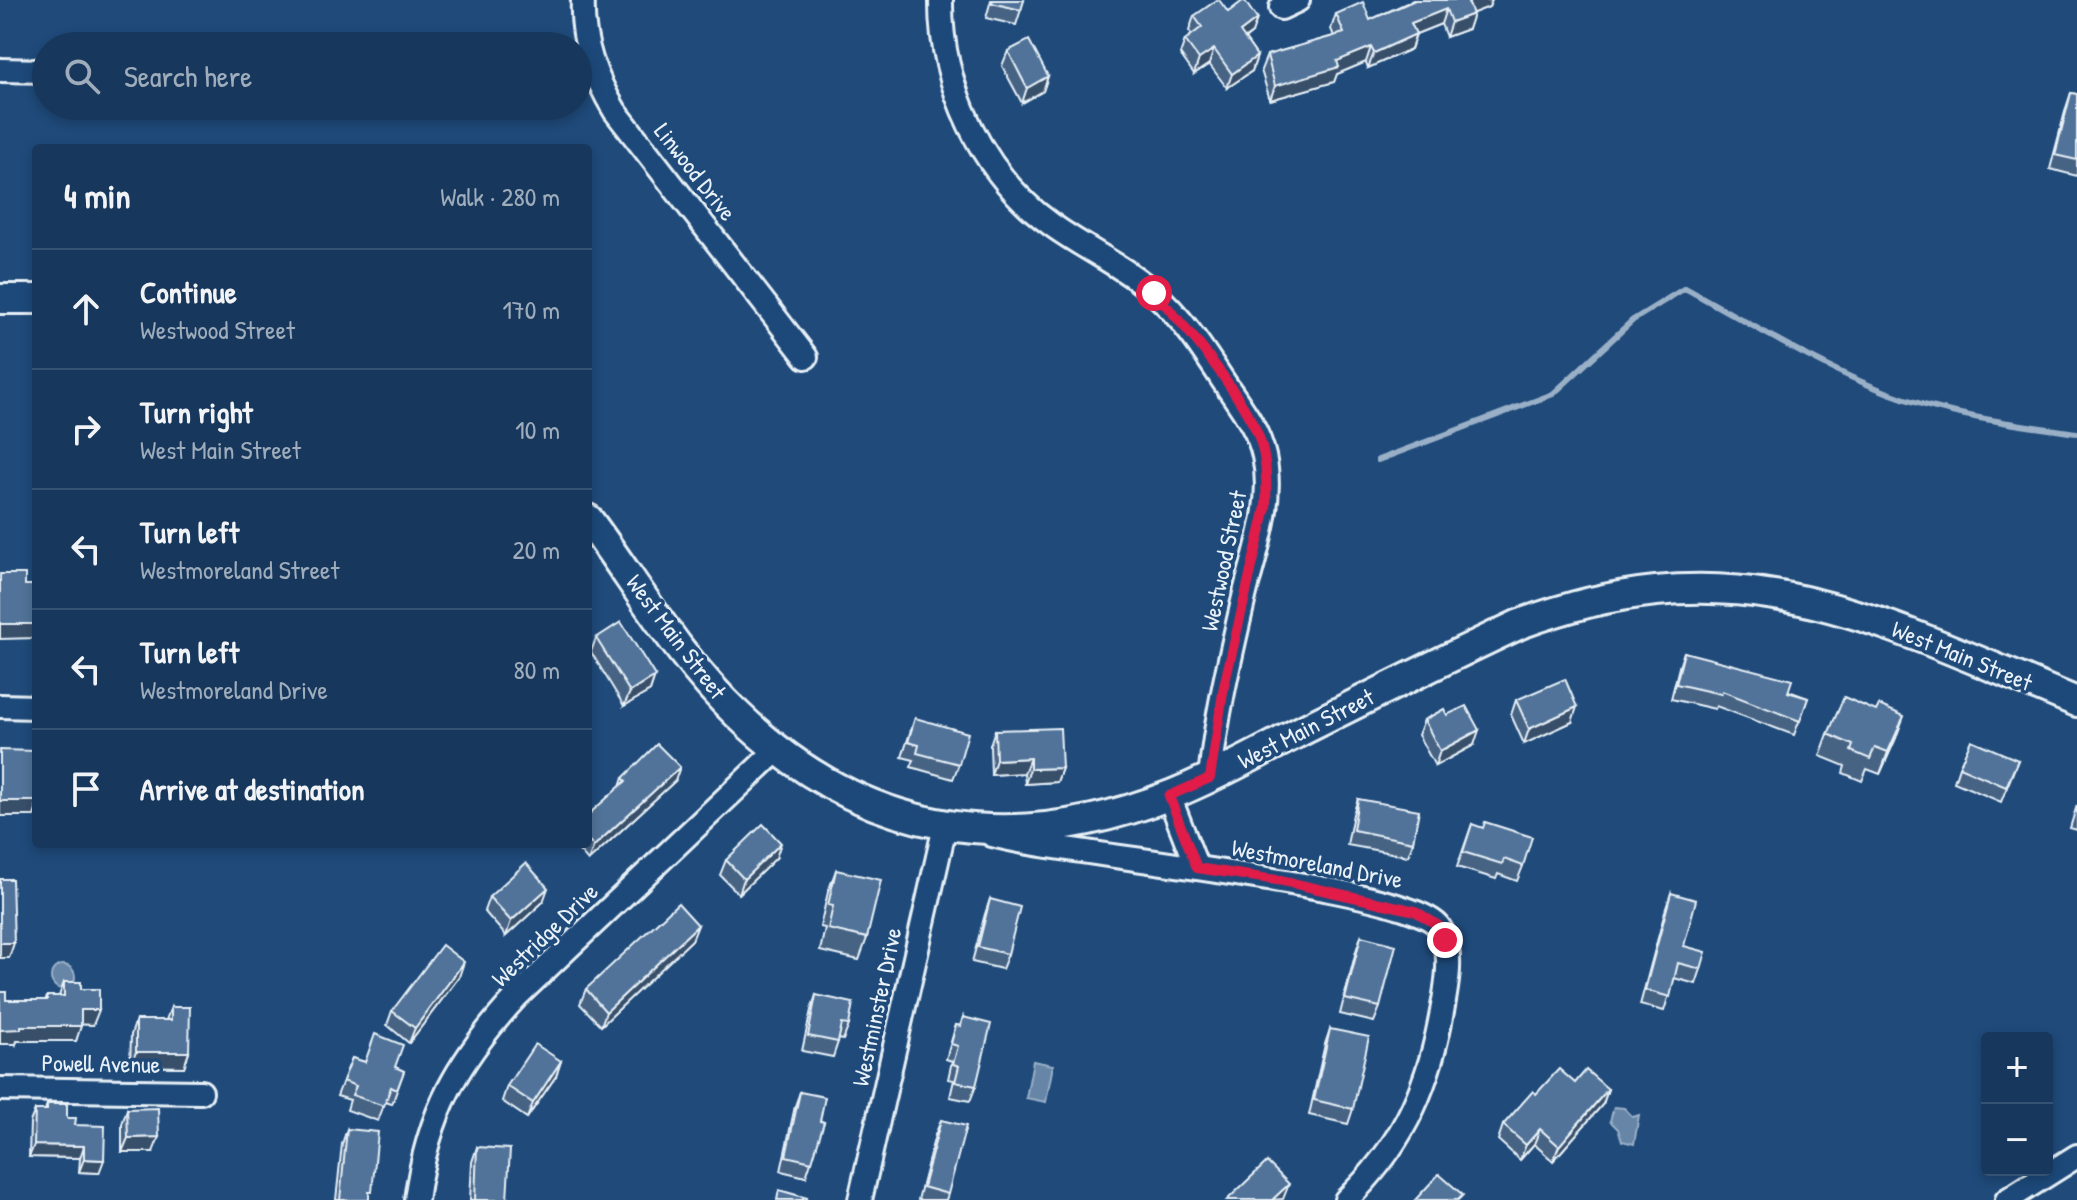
<!DOCTYPE html>
<meta charset="utf-8">
<style>
:root{--surface:#17385c;--page:#244365;--text:#f1f3f6;--muted:#9eacbb;--line:#365272}
body{margin:0;font-family:"Patrick Hand",sans-serif;background:var(--page);color:var(--text)}
.controls{position:absolute;right:24px;bottom:24px;display:grid;overflow:hidden;border-radius:8px;box-shadow:0 4px 12px #0003}
.controls button{width:72px;height:72px;display:grid;place-items:center;padding:0;border:0;border-bottom:2px solid var(--line);background:var(--surface);color:var(--text);font:40px sans-serif}
.stop{position:absolute;width:24px;height:24px;margin:-18px;border:6px solid #e11d48;border-radius:50%;background:#fff}
.stop.end{background:#e11d48;border-color:#fff;box-shadow:0 2px 8px #0008}
.list{margin:0;padding:0;list-style:none}
h2{display:flex;justify-content:space-between;align-items:center;height:104px;margin:0;padding:0 32px;font-size:34px}
h2 small{font-size:26px;font-weight:400;color:var(--muted)}
.list li{display:grid;grid-template-columns:52px 1fr auto;gap:24px;align-items:center;box-sizing:border-box;height:120px;padding:0 32px;border-top:2px solid var(--line)}
.list b{display:block;font-size:30px;white-space:nowrap}
.list p{margin:0;font-size:26px;white-space:nowrap;color:var(--muted)}
.list em{font-size:26px;font-style:normal;color:var(--muted)}
.icon{flex:none;width:44px;height:44px;fill:none;stroke:currentColor;stroke-width:2;stroke-linecap:round;stroke-linejoin:round}
.map{position:relative;flex:none;width:2077px;height:1200px;overflow:hidden}
.search{position:absolute;background:var(--surface);box-shadow:0 4px 12px #0003;left:32px;top:32px;width:560px;height:88px;display:flex;align-items:center;gap:20px;box-sizing:border-box;padding:0 28px;border-radius:44px;color:var(--muted);font-size:30px}
.panel{position:absolute;background:var(--surface);box-shadow:0 4px 12px #0003;left:32px;top:144px;width:560px;height:704px;border-radius:8px}
.map>svg:first-child{display:block}
</style>
<div class="map">
<svg width="2077" height="1200" viewBox="0 0 2077 1200">
<rect width="100%" height="100%" fill="#1f4a7a"/>
<filter id="ink" filterUnits="userSpaceOnUse"><feTurbulence type="fractalNoise" baseFrequency=".0125" numOctaves="2"/><feDisplacementMap in="SourceGraphic" scale="16" xChannelSelector="R" yChannelSelector="G"/><feConvolveMatrix kernelMatrix="1 2 1 2 8 2 1 2 1" color-interpolation-filters="sRGB"/></filter>
<g filter="url(#ink)">
<!-- water -->
<g fill="#6685a7" stroke="#9ab0c7" stroke-width="2">
<circle cx="63" cy="977" r="12"/>
<polygon points="1033,1061 1053,1065 1046,1102 1026,1098"/>
<polygon points="1614,1107 1624,1108 1633,1117 1639,1115 1634,1144 1622,1141 1618,1129 1610,1121"/>
</g>
<g fill="none" stroke-linecap="round" stroke-linejoin="round">
<!-- stream -->
<path stroke="#9ab0c7" stroke-width="6" d="M1378 460 1553 394 1633 320 1685 288C1751 324 1816 365 1886 392 1947 416 2012 424 2077 433"/>
<defs>
<g id="minor">
<path d="M583 0C581 39 595 78 615 111L806 357"/>
<path d="M941 0C940 85 982 175 1052 225 1085 249 1122 265 1153 292 1182 317 1203 350 1224 382 1240 406 1258 428 1264 456 1274 502 1256 549 1245 593 1231 654 1216 715 1210 778"/>
<polyline points="1281,8 1298,0"/>
<polyline points="0,70 46,71"/>
<polyline points="0,706 36,707"/>
<polyline points="1169,796 1197,868"/>
<path d="M992 835C1061 855 1412 886 1439 927 1456 951 1445 995 1440 1022 1426 1094 1399 1149 1346 1200"/>
<polyline points="0,1089 201,1092"/>
<path d="M416 1200C428 1112 458 1060 517 996L777 750"/>
<polyline points="860,1200 945,826"/>
<polyline points="2007,1200 2077,1156"/>
</g>
<g id="major">
<polyline points="0,299 36,299"/>
<path d="M588 519C637 585 678 658 738 715 865 837 1012 858 1173 794 1218 776 1260 752 1303 730 1375 694 1447 658 1520 624 1741 541 1875 620 2077 702"/>
</g>
</defs>
<!-- minor casing -->
<use href="#minor" stroke="#e8f1f8" stroke-width="28"/>
<!-- major casing -->
<use href="#major" stroke="#e8f1f8" stroke-width="34"/>
<!-- minor -->
<use href="#minor" stroke="#1f4a7a" stroke-width="22"/>
<!-- major -->
<use href="#major" stroke="#1f4a7a" stroke-width="28"/>
</g>
<!-- wall -->
<g fill="#466384" stroke="#e8f1f8" stroke-width="2">
<polygon points="991,0 1024,0 1016,25 986,18"/>
<polygon points="1413,0 1492,0 1489,7 1473,13 1468,29 1446,37 1441,24 1416,34 1411,49 1368,68 1366,62 1337,74 1334,82 1270,100 1261,70 1267,55 1334,36 1331,29 1336,14 1370,20"/>
<polygon points="1228,12 1252,33 1245,39 1257,56 1252,71 1227,88 1209,64 1194,74 1180,54 1185,40 1192,35 1189,31 1194,16"/>
<polygon points="1008,51 1048,76 1043,91 1022,103 1002,66"/>
<polygon points="2071,93 2077,94 2077,176 2050,169 2066,108"/>
<polygon points="596,638 655,676 650,691 624,706 591,652"/>
<polygon points="1684,652 1808,698 1794,735 1716,706 1715,709 1671,699 1679,667"/>
<polygon points="1516,700 1572,722 1524,744 1511,715"/>
<polygon points="915,718 959,764 953,779 911,767 914,760 902,757"/>
<polygon points="1424,720 1474,745 1435,766 1418,735"/>
<polygon points="995,730 1062,768 1057,782 1025,784 1024,773 991,775 990,745"/>
<polygon points="1828,734 1896,738 1880,774 1867,769 1862,781 1843,773 1845,766 1820,756"/>
<polygon points="2018,760 2001,802 1954,782 1959,767"/>
<polygon points="623,778 675,781 588,861 573,844 588,844 588,815 620,787"/>
<polygon points="1358,799 1413,842 1408,856 1347,845 1353,814"/>
<polygon points="2077,805 2077,830 2070,828"/>
<polygon points="1472,824 1523,866 1517,881 1498,874 1496,879 1457,867"/>
<polygon points="776,858 739,894 720,875 726,860"/>
<polygon points="836,870 867,938 859,960 820,951 825,928 820,927 828,892"/>
<polygon points="1671,893 1684,946 1701,969 1696,984 1674,978 1664,1011 1640,1005 1666,908"/>
<polygon points="489,897 543,902 506,936 484,911"/>
<polygon points="990,899 1008,954 1002,969 972,962 985,914"/>
<polygon points="698,925 692,940 601,1026 580,1004 586,989"/>
<polygon points="1361,936 1380,1007 1374,1022 1340,1014 1356,951"/>
<polygon points="459,977 409,1043 387,1025 392,1011"/>
<polygon points="64,982 81,989 93,1025 81,1024 76,1041 17,1041 16,1044 6,1000 46,1000 47,996 59,996"/>
<polygon points="816,995 849,1025 843,1040 839,1039 833,1057 802,1051 811,1010"/>
<polygon points="171,1007 189,1052 184,1067 130,1066 131,1035 136,1020 166,1020"/>
<polygon points="963,1017 976,1086 970,1101 950,1097 954,1080 948,1079 952,1061 946,1059 956,1025 960,1026"/>
<polygon points="1330,1029 1353,1109 1348,1124 1309,1115 1325,1044"/>
<polygon points="352,1058 365,1062 395,1067 404,1071 392,1104 385,1102 378,1121 347,1110 350,1100 337,1096"/>
<polygon points="561,1061 556,1076 527,1118 502,1101 507,1086"/>
<polygon points="1575,1083 1608,1089 1603,1104 1553,1161 1534,1144 1520,1160 1498,1140 1503,1125 1536,1094"/>
<polygon points="800,1092 820,1121 824,1122 806,1177 781,1171 795,1106"/>
<polygon points="47,1104 75,1125 99,1173 79,1172 80,1158 29,1157 30,1122 35,1110 45,1110"/>
<polygon points="127,1109 153,1152 122,1152 122,1124"/>
<polygon points="941,1120 948,1194 946,1200 918,1200 935,1135"/>
<polygon points="347,1129 369,1200 336,1200 342,1144"/>
<polygon points="477,1147 507,1200 470,1200 472,1162"/>
</g>
<!-- shaded-wall -->
<g fill="#39506b" stroke="#e8f1f8" stroke-width="2">
<polygon points="1473,0 1492,0 1489,7 1463,17 1468,2"/>
<polygon points="1446,9 1441,24 1406,38 1411,23"/>
<polygon points="1473,14 1468,29 1446,37 1451,22"/>
<polygon points="1257,19 1252,33 1234,46 1240,32"/>
<polygon points="1416,34 1411,49 1368,68 1374,53"/>
<polygon points="1371,47 1366,62 1337,74 1334,82 1270,100 1275,86"/>
<polygon points="1214,49 1209,64 1194,74 1199,59"/>
<polygon points="1257,56 1252,71 1227,88 1232,74"/>
<polygon points="1048,76 1043,91 1022,103 1027,88"/>
<polygon points="0,624 36,624 36,638 0,639"/>
<polygon points="655,676 650,691 624,706 630,692"/>
<polygon points="1577,707 1572,722 1524,744 1529,729"/>
<polygon points="1904,716 1896,738 1880,774 1888,752"/>
<polygon points="1479,730 1474,745 1435,766 1440,751"/>
<polygon points="1030,758 1024,773 991,775 996,760"/>
<polygon points="680,767 675,781 588,861 594,846"/>
<polygon points="1062,768 1057,782 1025,784 1030,769"/>
<polygon points="36,799 36,810 34,816 0,816 0,801"/>
<polygon points="781,843 776,858 739,894 744,879"/>
<polygon points="548,888 543,902 506,936 511,921"/>
<polygon points="698,925 692,940 601,1026 606,1012"/>
<polygon points="0,943 14,943 9,958 0,958"/>
<polygon points="464,962 459,977 409,1043 415,1028"/>
<polygon points="81,1010 99,1010 93,1025 76,1024"/>
<polygon points="21,1026 81,1026 76,1041 17,1041 16,1044 0,1044 0,1030"/>
<polygon points="136,1052 189,1052 184,1067 130,1066"/>
<polygon points="561,1061 556,1076 527,1118 533,1103"/>
<polygon points="1608,1089 1603,1104 1553,1161 1559,1146"/>
<polygon points="1540,1129 1534,1144 1520,1160 1526,1145"/>
<polygon points="159,1137 153,1152 122,1152 128,1138"/>
<polygon points="34,1145 84,1146 80,1158 29,1157"/>
<polygon points="84,1159 104,1160 99,1173 79,1172"/>
<polygon points="1289,1184 1283,1199 1272,1200"/>
</g>
<!-- building -->
<g fill="#517399" stroke="#e8f1f8" stroke-width="2">
<polygon points="993,0 1024,0 1021,10 992,3"/>
<polygon points="1217,0 1219,0 1228,12 1244,0 1257,19 1240,32 1257,56 1232,74 1214,49 1199,59 1185,40 1202,27 1194,16"/>
<polygon points="1415,0 1473,0 1468,2 1473,14 1451,22 1446,9 1411,23 1416,34 1374,53 1371,47 1337,61 1339,67 1275,86 1267,55 1344,33 1336,14 1363,2 1370,20"/>
<polygon points="1029,40 1048,76 1027,88 1008,51"/>
<polygon points="2071,93 2077,94 2077,160 2055,155"/>
<polygon points="0,574 25,574 25,585 36,585 36,624 0,624"/>
<polygon points="621,622 655,676 630,692 596,638"/>
<polygon points="1684,652 1792,680 1788,692 1808,698 1800,721 1722,691 1721,694 1676,684"/>
<polygon points="1565,679 1577,707 1529,729 1516,700"/>
<polygon points="1844,697 1876,711 1879,705 1904,716 1888,752 1875,747 1870,759 1851,751 1853,745 1828,734"/>
<polygon points="1466,706 1479,730 1440,751 1424,720 1444,709 1447,715"/>
<polygon points="915,718 968,733 959,764 917,753 919,745 908,742"/>
<polygon points="1060,728 1062,768 1030,769 1030,758 996,760 995,730"/>
<polygon points="1971,740 2018,760 2006,787 1959,767"/>
<polygon points="657,744 680,767 594,846 588,840 588,815 626,781 623,778"/>
<polygon points="0,750 36,751 36,801 0,801"/>
<polygon points="1358,799 1419,810 1413,842 1353,830"/>
<polygon points="1485,822 1532,837 1523,866 1504,859 1502,864 1463,852 1472,824 1483,828"/>
<polygon points="763,824 781,843 744,879 726,860"/>
<polygon points="526,863 548,888 511,921 489,897"/>
<polygon points="836,870 881,880 867,938 828,929 833,906 828,905"/>
<polygon points="0,879 12,879 14,943 0,943"/>
<polygon points="1671,893 1696,900 1684,946 1706,952 1701,969 1678,963 1670,997 1645,990"/>
<polygon points="990,899 1020,907 1008,954 978,947"/>
<polygon points="678,903 698,925 606,1012 586,989"/>
<polygon points="1361,936 1396,945 1380,1007 1345,999"/>
<polygon points="442,945 464,962 415,1028 392,1011"/>
<polygon points="64,982 81,982 81,989 99,989 99,1010 81,1010 81,1026 21,1026 21,1029 0,1030 0,992 6,992 6,1000 47,1000 47,996 64,996"/>
<polygon points="816,995 853,1003 849,1025 842,1024 838,1042 808,1036"/>
<polygon points="171,1007 190,1007 189,1052 136,1052 136,1020 171,1020"/>
<polygon points="963,1017 991,1024 976,1086 955,1082 959,1066 953,1064 958,1046 951,1044 956,1025 961,1026"/>
<polygon points="1330,1029 1369,1037 1353,1109 1314,1100"/>
<polygon points="375,1034 403,1045 395,1067 404,1071 397,1090 391,1087 384,1106 352,1095 356,1086 343,1081 352,1058 365,1062"/>
<polygon points="535,1044 561,1061 533,1103 507,1086"/>
<polygon points="1559,1069 1575,1083 1586,1070 1608,1089 1559,1146 1540,1129 1526,1145 1503,1125 1533,1091 1536,1094"/>
<polygon points="800,1092 825,1097 820,1121 824,1122 812,1162 786,1156"/>
<polygon points="47,1104 67,1104 67,1118 76,1118 75,1125 105,1126 104,1160 84,1159 84,1146 34,1145 35,1110 47,1110"/>
<polygon points="158,1108 159,1137 128,1138 127,1109"/>
<polygon points="941,1120 966,1126 948,1194 923,1187"/>
<polygon points="347,1129 378,1132 372,1192 369,1192 369,1200 340,1200"/>
<polygon points="477,1147 510,1149 507,1200 475,1200"/>
<polygon points="1267,1162 1289,1184 1272,1200 1227,1200"/>
<polygon points="1439,1174 1463,1195 1458,1200 1415,1200"/>
<polygon points="779,1190 807,1198 806,1200 777,1200"/>
</g>
</g>
<g fill="none" stroke-linecap="round" stroke-linejoin="round" filter="url(#ink)">
<!-- route -->
<path stroke="#e11d48" stroke-width="10" d="M1154 293C1189 329 1232 383 1255 428 1267 452 1267 480 1266 507L1224 686 1210 778 1169 796 1197 868 1283 881 1415 911 1439 926 1445 940"/>
</g>
<g text-anchor="middle" stroke-width="7" stroke-linejoin="round" paint-order="stroke">
<!-- street labels -->
<g font-size="24" fill="#e8f1f8" stroke="#1f4a7a">
<text transform="translate(695 172) rotate(52)" y="8">Linwood Drive</text>
<text transform="translate(1224 561) rotate(-78)" y="8">Westwood Street</text>
<text transform="translate(676 637) rotate(53)" y="8">West Main Street</text>
<text transform="translate(1962 656) rotate(22)" y="8">West Main Street</text>
<text transform="translate(1306 729) rotate(-27)" y="8">West Main Street</text>
<text transform="translate(1317 864) rotate(11)" y="8">Westmoreland Drive</text>
<text transform="translate(545 935) rotate(-44)" y="8">Westridge Drive</text>
<text transform="translate(877 1007) rotate(-78)" y="8">Westminster Drive</text>
<text transform="translate(101 1064) rotate(1)" y="8">Powell Avenue</text>
</g>
</g>
</svg>
<div class="controls">
<button>+</button>
<button>−</button>
</div>
<div class="stop" style="left:1154px;top:293px"></div>
<div class="stop end" style="left:1445px;top:940px"></div>
<div class="search"><svg class="icon" aria-label="search" viewBox="0 0 24 24"><circle cx="10" cy="10" r="6"/><path d="M15 15l6 6"/></svg>Search here</div>
<section class="panel">
<h2>4 min<small>Walk · 280 m</small></h2>
<ul class="list">
<li><svg class="icon" aria-label="ahead" viewBox="0 0 24 24"><path d="M12 20V5M6 11l6-6 6 6"/></svg><div><b>Continue</b><p>Westwood Street</p></div><em>170 m</em></li>
<li><svg class="icon" aria-label="right" viewBox="0 0 24 24"><path d="M7 20v-9h11M14 6l5 5-5 5"/></svg><div><b>Turn right</b><p>West Main Street</p></div><em>10 m</em></li>
<li><svg class="icon" aria-label="left" viewBox="0 0 24 24"><path d="M17 20v-9H6M10 6l-5 5 5 5"/></svg><div><b>Turn left</b><p>Westmoreland Street</p></div><em>20 m</em></li>
<li><svg class="icon" aria-label="left" viewBox="0 0 24 24"><path d="M17 20v-9H6M10 6l-5 5 5 5"/></svg><div><b>Turn left</b><p>Westmoreland Drive</p></div><em>80 m</em></li>
<li><svg class="icon" aria-label="arrive" viewBox="0 0 24 24"><path d="M6 21V4h12l-3 4 3 4H6"/></svg><div><b>Arrive at destination</b></div></li>
</ul>
</section>
</div>
